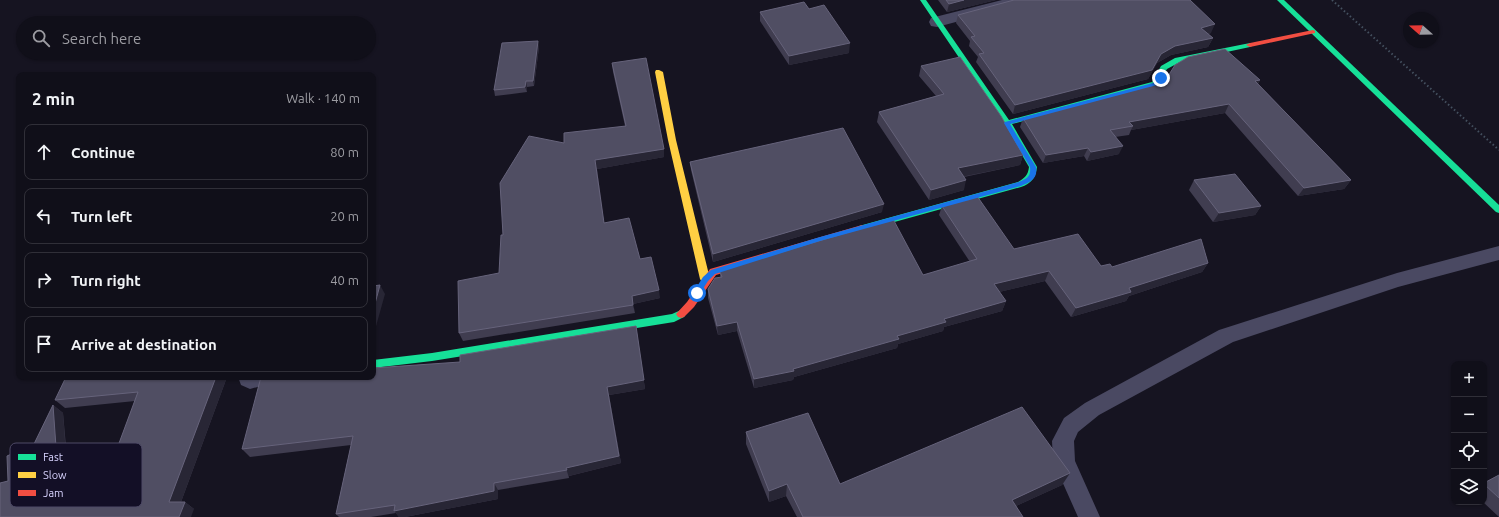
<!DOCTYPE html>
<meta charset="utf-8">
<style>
:root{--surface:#100f19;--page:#191822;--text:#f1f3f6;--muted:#9c9ca2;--line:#302f38}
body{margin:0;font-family:Ubuntu,sans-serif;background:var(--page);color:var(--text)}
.controls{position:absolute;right:12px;bottom:12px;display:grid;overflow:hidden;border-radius:8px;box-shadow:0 1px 3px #0004}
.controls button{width:36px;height:36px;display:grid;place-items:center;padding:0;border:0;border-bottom:1px solid var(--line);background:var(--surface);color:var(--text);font:20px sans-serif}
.compass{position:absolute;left:1403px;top:12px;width:36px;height:36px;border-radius:50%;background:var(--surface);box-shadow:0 1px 3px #0004;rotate:290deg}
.stop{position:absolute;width:12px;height:12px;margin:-9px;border:3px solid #1a73e8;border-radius:50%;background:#fff}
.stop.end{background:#1a73e8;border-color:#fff;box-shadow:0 1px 4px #0008}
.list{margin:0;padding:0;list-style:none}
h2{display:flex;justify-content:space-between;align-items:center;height:52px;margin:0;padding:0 16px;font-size:17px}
h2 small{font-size:13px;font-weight:400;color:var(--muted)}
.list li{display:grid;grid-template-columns:26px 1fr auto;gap:12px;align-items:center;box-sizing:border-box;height:56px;margin:0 8px 8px;padding:0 8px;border:1px solid var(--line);border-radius:8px}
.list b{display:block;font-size:15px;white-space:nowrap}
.list em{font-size:13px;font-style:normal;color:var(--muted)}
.icon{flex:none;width:22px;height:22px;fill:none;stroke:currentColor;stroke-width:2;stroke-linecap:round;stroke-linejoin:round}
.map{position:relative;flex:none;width:1499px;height:517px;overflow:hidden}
.search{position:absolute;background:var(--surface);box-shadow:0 1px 3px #0004;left:16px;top:16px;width:360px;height:44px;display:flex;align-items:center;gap:10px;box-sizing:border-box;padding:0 14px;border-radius:22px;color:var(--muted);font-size:15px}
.panel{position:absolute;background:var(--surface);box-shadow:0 1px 3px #0004;left:16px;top:72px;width:360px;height:308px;border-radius:8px}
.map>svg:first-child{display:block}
</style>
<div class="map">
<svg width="1499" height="517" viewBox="0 0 1499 517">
<rect width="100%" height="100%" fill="#161421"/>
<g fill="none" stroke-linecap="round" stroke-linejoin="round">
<!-- path -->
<polyline stroke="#44505f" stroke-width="2" stroke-dasharray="1.5 2.5" stroke-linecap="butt" points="1332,0 1499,150"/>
<!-- lane -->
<polygon fill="#4a4962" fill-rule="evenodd" points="1499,246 1499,260 1398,287 1233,342 1099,415 1078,432 1074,441 1075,461 1100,517 1078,517 1053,461 1052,441 1064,418 1085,403 1219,330 1397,273"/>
<!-- street -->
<g fill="#4a4962" fill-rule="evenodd">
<polygon points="1002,0 1029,0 1027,3 937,27 931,26 929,22 931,18"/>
<polygon points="238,377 271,377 268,384 250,389 241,385"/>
</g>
<!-- fast -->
<g fill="#16e098" fill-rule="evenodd">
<path d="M920 0H926L1009 120 1152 82 1161 66 1175 58 1250 43 1254 45 1250 47 1180 62 1167 69 1158 86 1012 124 1037 167C1036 177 1031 184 1021 187L862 231 858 228 859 226 1018 182C1025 178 1028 175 1029 167L1004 124Z"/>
<polygon points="1277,0 1284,0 1499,205 1499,213 1496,212"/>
<polygon points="681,310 684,311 686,314 684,317 674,322 432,361 373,368 373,360 432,353 672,314"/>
</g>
<!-- slow -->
<polygon fill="#ffcf43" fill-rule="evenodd" points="656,70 659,70 663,72 676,140 710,279 708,282 702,282 700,279 668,140 655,72"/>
<!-- jam -->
<g fill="#f24e42" fill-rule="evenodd">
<polygon points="1313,30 1315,31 1315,33 1250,47 1246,45 1250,43"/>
<polygon points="862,225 866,228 865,230 716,275 694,307 684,317 681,318 678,317 676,314 687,302 710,269"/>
</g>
</g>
<!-- wall -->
<g fill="#403d50">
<polygon points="938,0 996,0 947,12"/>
<polygon points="809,9 849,53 789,65 760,21 760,12"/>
<polygon points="958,15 1211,33 1208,34 1213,38 1208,47 1171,55 1157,63 1148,79 1013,114 976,62 978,57 969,46 970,41 956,23"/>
<polygon points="539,47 534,86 527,87 527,92 495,96 494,90"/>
<polygon points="612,63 664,149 664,157 597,169 604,223 640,259 660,298 633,304 635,313 463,341 459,333 499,273 503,235 564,143 625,126 613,72"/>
<polygon points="921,66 1023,155 1020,165 964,177 964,190 929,200 877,122 879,112 936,96 919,76"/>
<polygon points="1260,80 1258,84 1351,180 1344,189 1298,196 1225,113 1131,130 1129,135 1115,137 1119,154 1087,161 1084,156 1043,163 1020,127 1023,118"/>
<polygon points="690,162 882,212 713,262 691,170"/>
<polygon points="1194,180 1261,206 1255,215 1213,222 1189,190"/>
<polygon points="942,206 1014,249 1101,266 1112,267 1208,263 1202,272 1129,296 1126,301 1071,317 1045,281 999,292 1006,301 1002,311 944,327 943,331 898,344 897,348 794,377 793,380 754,388 737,331 718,335 708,298 708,289 720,277 720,272 923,275 970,262 939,215"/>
<polygon points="636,326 645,389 609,395 621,463 569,476 569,478 498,490 498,499 405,517 399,517 396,513 371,517 339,517 336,514 351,445 250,457 242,449 460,362"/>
<polygon points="227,377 181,502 185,502 194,509 8,481 34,444 53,405 63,413 67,458 118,446 135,401 65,408 55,400"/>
<polygon points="746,432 840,484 1070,473 1062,485 1016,506 1023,517 797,517 786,496 769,502 746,444"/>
<polygon points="1499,475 1499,517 1483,502 1484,502 1484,483"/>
</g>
<!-- shaded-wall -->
<g fill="#282635">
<polygon points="964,0 996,0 947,12 949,4"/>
<polygon points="1215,24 1211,33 1197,36 1201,28"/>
<polygon points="1213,38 1208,47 1171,55 1157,63 1148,79 1013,114 1015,105 1161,54 1175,46"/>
<polygon points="538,41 539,47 534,86 533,81"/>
<polygon points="850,43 849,53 789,65 789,56"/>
<polygon points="1260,80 1255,89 1255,81"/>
<polygon points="526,81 527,87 527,92 525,87"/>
<polygon points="1229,104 1225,113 1131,130 1133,126 1129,122"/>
<polygon points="1123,146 1119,154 1087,161 1091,152"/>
<polygon points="1088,148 1084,156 1043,163 1046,155"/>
<polygon points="664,149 664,157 597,169 606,231 595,160"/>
<polygon points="1023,155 1020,165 956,178 958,168"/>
<polygon points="966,180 964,190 929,200 931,190"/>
<polygon points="1351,180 1344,189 1298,196 1304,188"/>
<polygon points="884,204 882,212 713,262 713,254"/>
<polygon points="1261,206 1255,215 1213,222 1219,213"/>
<polygon points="1208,263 1202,272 1129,296 1126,301 1071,317 1076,308 1129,288"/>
<polygon points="1049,271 1045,281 991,294 994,284"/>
<polygon points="380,285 385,294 373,337 373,311"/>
<polygon points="659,290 660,298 633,304 635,313 632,296"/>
<polygon points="1006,301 1002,311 944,327 943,331 898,344 897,348 794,377 793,380 754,388 754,379 897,336 944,319"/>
<polygon points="737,322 737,331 718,335 717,326"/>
<polygon points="636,326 645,389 609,395 621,463 569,476 569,478 566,468"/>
<polygon points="216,377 227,377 178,510 169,502"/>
<polygon points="53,405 63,413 67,468 57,461"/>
<polygon points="1070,473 1062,485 1005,511 1012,500"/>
<polygon points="494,483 498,490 498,499 405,517 399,517 394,511"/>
<polygon points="787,484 786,496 769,502 769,491"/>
<polygon points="185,502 194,509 191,517 179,517"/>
</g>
<!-- building -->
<g fill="#504e63" stroke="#66637b">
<polygon points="946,0 964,0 949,4"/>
<polygon points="1014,0 1190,0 1215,24 1201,28 1213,38 1175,46 1161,54 1152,70 1015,105 979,54 984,53 971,37 975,36 958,15"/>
<polygon points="804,2 809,9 824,5 850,43 789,56 760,12"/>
<polygon points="538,41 533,81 526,81 525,87 494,90 502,43"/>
<polygon points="1225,49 1260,80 1255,81 1351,180 1304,188 1229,104 1129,122 1133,126 1110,130 1123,146 1091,152 1088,148 1046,155 1023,118 1165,81 1175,65 1188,57"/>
<polygon points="960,57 1001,116 1023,155 958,168 966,180 931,190 879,112 944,94 921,66"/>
<polygon points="646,58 664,149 595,160 604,223 629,218 640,259 651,257 659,290 632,296 633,305 459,333 458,281 499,273 501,235 503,235 500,183 529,136 564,143 564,133 626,126 612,63"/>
<polygon points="843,128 884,204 713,254 690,162"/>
<polygon points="1235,174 1261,206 1219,213 1194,180"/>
<polygon points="977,196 1014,249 1078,234 1101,266 1110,264 1112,267 1201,239 1208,263 1129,288 1131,292 1076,308 1049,271 994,284 1006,301 944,319 946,322 897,336 899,339 793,369 794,371 754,379 737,322 717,326 708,289 715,278 722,277 720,272 721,270 893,219 923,275 977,259 942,206"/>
<polygon points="380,285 373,311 373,286"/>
<polygon points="636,326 644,380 607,387 619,456 566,468 567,470 494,483 494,491 394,511 395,505 336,514 353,436 242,449 261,377 373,377 373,368 460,362 460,355"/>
<polygon points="66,377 216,377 169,502 185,502 179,517 0,517 0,483 8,481 7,456 34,444 53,405 57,461 118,446 138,392 55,400"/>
<polygon points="1022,407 1070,473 1012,500 1023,517 803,517 787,484 769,491 746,432 808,413 840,484"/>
<polygon points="1499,475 1499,498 1484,484 1484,483"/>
</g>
<!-- route -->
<path fill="#1a73e8" d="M1159 77 1163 78 1157 85 1010 124 1036 167C1038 178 1031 182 1021 186L820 241 715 274 708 281 699 295 697 296 693 293 703 277 711 270 820 237 1019 182C1028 178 1031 176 1030 167L1004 123 1005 122 1153 83Z"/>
<!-- legend -->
<rect x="10" y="443" width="132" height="64" rx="6" fill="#130f26" stroke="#4e4a67" stroke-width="1"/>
<rect x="18" y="454" width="18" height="6" fill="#16e098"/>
<rect x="18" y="472" width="18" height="6" fill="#ffcf43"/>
<rect x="18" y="490" width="18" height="6" fill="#f24e42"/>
<g font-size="11" fill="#d9d4ff">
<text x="43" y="461">Fast</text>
<text x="43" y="479">Slow</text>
<text x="43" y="497">Jam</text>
</g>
</svg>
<div class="controls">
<button>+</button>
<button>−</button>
<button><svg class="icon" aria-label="locate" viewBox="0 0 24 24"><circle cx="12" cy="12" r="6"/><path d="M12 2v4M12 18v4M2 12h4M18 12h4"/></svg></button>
<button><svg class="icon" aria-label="layers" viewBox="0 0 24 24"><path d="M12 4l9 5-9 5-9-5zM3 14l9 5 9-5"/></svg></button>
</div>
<svg class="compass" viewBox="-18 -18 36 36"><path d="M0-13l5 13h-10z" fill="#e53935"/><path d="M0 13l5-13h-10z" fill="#9c9ca2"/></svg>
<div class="stop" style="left:697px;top:293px"></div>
<div class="stop end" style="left:1161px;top:78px"></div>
<div class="search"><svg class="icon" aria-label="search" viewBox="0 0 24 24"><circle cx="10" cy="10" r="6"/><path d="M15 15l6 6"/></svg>Search here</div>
<section class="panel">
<h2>2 min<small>Walk · 140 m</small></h2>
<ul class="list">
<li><svg class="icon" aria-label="ahead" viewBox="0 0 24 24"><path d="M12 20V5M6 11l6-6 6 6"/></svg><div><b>Continue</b></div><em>80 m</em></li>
<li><svg class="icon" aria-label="left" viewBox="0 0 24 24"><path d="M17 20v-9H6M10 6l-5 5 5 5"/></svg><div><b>Turn left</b></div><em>20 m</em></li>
<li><svg class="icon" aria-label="right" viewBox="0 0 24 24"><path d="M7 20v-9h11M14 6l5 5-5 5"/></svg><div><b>Turn right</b></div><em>40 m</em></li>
<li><svg class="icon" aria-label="arrive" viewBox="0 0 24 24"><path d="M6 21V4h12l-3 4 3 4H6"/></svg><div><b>Arrive at destination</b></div></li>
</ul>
</section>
</div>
